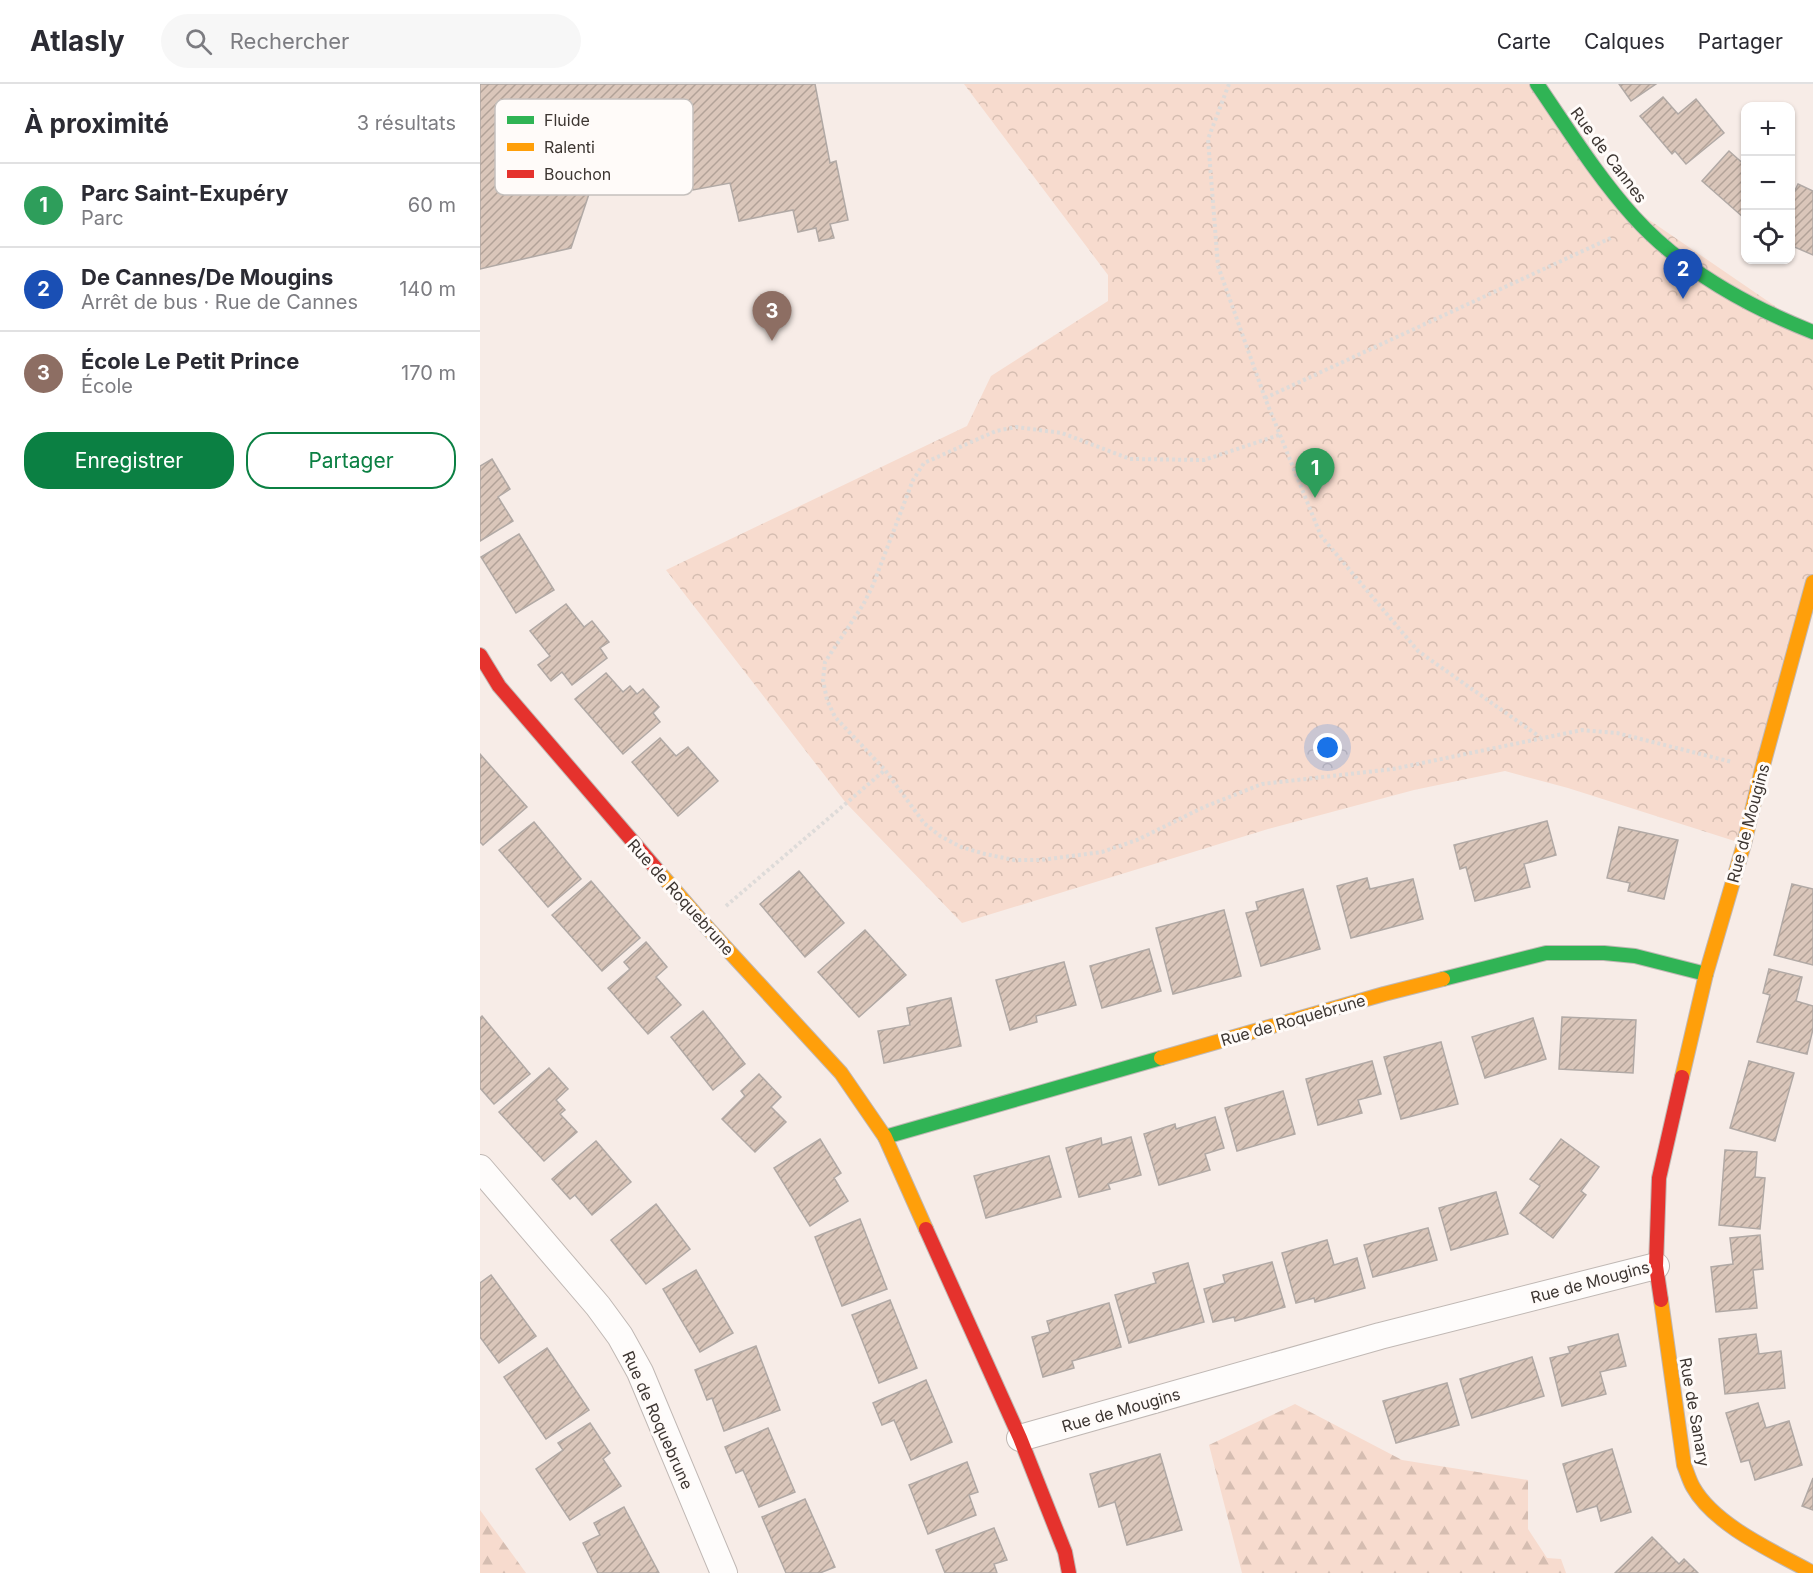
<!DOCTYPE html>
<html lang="fr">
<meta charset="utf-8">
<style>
:root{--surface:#fff;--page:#f7f7f7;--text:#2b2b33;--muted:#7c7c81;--line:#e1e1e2;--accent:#0b8043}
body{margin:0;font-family:Inter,sans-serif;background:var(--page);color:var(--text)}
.controls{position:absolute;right:18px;top:18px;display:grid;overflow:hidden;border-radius:12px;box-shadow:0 2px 4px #0004}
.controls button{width:54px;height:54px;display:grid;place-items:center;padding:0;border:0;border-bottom:2px solid var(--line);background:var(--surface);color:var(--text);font:30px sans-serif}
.you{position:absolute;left:848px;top:664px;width:21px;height:21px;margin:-15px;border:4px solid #fff;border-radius:50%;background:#1a73e8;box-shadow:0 0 0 9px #1a73e833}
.badge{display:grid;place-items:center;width:39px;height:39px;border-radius:50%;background:var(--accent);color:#fff;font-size:20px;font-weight:700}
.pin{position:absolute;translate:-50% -50px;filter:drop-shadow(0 2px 3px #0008)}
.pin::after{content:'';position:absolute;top:32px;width:21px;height:18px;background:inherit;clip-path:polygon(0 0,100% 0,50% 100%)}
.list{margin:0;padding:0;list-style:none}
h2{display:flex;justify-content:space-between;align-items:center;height:78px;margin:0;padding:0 24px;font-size:26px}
h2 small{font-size:20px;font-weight:400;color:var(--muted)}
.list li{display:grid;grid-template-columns:39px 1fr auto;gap:18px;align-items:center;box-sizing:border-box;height:84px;padding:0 24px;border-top:2px solid var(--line)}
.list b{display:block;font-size:22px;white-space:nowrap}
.list p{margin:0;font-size:20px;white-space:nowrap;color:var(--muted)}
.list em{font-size:20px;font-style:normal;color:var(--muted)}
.actions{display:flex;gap:12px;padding:18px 24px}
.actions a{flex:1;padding:14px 0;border:2px solid var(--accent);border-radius:24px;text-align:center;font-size:21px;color:var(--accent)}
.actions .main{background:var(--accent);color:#fff}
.icon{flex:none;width:33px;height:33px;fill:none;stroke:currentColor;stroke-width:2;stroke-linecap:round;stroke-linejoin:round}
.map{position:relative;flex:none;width:1333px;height:1489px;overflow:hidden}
header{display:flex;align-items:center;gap:36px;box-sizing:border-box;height:84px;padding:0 30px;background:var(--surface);border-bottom:2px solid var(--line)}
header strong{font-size:28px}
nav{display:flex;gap:33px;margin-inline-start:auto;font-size:21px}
.search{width:420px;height:54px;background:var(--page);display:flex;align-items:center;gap:15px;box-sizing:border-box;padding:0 21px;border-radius:33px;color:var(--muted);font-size:22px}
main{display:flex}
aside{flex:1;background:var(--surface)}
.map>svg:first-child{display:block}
</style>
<header>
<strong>Atlasly</strong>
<div class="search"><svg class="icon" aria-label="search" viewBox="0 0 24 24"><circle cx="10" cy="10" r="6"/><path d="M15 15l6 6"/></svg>Rechercher</div>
<nav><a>Carte</a><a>Calques</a><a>Partager</a></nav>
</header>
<main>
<aside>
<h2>À proximité<small>3 résultats</small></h2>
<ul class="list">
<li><span class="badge" style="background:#2e9e5b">1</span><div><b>Parc Saint-Exupéry</b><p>Parc</p></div><em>60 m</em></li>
<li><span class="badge" style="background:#1a4fb4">2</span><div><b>De Cannes/De Mougins</b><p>Arrêt de bus · Rue de Cannes</p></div><em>140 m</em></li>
<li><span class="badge" style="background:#8d6e63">3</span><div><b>École Le Petit Prince</b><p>École</p></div><em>170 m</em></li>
</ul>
<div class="actions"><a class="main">Enregistrer</a><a>Partager</a></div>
</aside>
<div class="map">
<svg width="1333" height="1489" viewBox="0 0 1333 1489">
<defs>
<pattern id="forest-firs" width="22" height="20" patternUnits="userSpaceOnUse" patternTransform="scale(1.5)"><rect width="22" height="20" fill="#f7dbce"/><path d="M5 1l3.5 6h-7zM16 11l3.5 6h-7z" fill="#d5bdb1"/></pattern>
<pattern id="park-crowns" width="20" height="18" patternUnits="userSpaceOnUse" patternTransform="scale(1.5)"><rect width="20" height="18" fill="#f7dbce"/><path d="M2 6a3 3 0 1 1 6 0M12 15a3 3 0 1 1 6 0" fill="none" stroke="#d5bdb1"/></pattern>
<pattern id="building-hatch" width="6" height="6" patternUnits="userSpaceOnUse" patternTransform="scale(1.5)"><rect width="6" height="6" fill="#dac6ba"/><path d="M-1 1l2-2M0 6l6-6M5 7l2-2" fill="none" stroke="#b2a298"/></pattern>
</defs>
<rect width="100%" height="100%" fill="#f7ece7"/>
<!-- forest -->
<g fill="url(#forest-firs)">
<polygon points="815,1320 922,1376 1048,1396 1048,1445 1067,1474 1081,1475 1086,1489 762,1489 729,1361"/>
<polygon points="0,1426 46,1489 0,1489"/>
</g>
<!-- park -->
<polygon fill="url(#park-crowns)" points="484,0 1057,0 1137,114 1333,248 1333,498 1264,760 1088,704 1025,687 934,706 788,745 482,839 366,719 186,486 487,342 511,292 628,217 628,191"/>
<!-- building -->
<g fill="url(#building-hatch)" stroke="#b1a9a5" stroke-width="1.5">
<polygon points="0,0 335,0 350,79 356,77 368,136 350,140 354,154 339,157 336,144 318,148 313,126 259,137 250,99 213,106 208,88 109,110 91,164 0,185"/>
<polygon points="1139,0 1176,0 1151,17"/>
<polygon points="1183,13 1198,30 1216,15 1244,49 1206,80 1195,67 1192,70 1160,32"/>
<polygon points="1249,67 1266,82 1264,134 1222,97"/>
<polygon points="1318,100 1333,107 1333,171 1310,161 1312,153 1310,152 1310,117"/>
<polygon points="12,375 30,405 18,413 33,437 0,457 0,382"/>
<polygon points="39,450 74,506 36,529 1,473"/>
<polygon points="86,520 104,543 112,537 129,558 120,564 127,574 92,601 82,588 71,597 58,581 70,572 50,547"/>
<polygon points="126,589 143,608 150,602 157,610 163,605 179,623 173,629 180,638 143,670 95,615"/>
<polygon points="180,654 196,672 208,663 238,697 198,732 152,678"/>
<polygon points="0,670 47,723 3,761 0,758"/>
<polygon points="1067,737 1076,771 1044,780 1050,803 995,817 986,783 980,785 974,761"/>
<polygon points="54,738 101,795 68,823 19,766"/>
<polygon points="1139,743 1198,756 1184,815 1148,807 1150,799 1127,794"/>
<polygon points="319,787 364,839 325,873 280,820"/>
<polygon points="887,794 890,805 933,795 943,835 871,854 857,802"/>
<polygon points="111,797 160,854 122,887 72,831"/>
<polygon points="1312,800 1333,805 1333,881 1294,871"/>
<polygon points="823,805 840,865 781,882 766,829 778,826 776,818"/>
<polygon points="744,826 761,892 693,910 676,844"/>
<polygon points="385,846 426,891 379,933 338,888"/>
<polygon points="166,858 187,883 176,893 201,921 168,950 128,904 150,885 144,878"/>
<polygon points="669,865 681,907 622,924 610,882"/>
<polygon points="584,878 596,921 556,932 557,938 530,946 516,896"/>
<polygon points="1289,885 1322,893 1316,917 1333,922 1333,945 1327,970 1277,958 1290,911 1283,909"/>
<polygon points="471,914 481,962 404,979 398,947 430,941 427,924"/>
<polygon points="223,927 265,980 233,1006 191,953"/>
<polygon points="2,932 50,990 14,1020 0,1004 0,934"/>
<polygon points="1082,933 1156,936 1153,989 1079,985"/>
<polygon points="1053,934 1066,975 1005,994 992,953"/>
<polygon points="961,958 978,1020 921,1035 904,973"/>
<polygon points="892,977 901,1010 878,1016 882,1029 838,1041 826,995"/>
<polygon points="1269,977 1314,989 1295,1057 1250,1044"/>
<polygon points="69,984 88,1005 76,1016 85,1026 80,1030 97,1048 64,1077 19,1028"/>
<polygon points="279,990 301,1013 291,1023 306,1038 275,1068 242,1035 265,1012 261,1007"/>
<polygon points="803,1007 815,1050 757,1067 745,1024"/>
<polygon points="735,1033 744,1064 725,1070 730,1086 679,1101 664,1050 695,1040 696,1045"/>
<polygon points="651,1053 661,1091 628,1100 630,1105 599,1113 586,1064 621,1054 622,1061"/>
<polygon points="340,1055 361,1089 354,1094 368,1117 330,1142 294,1084"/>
<polygon points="1081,1055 1119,1083 1101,1107 1106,1111 1073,1154 1040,1129 1060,1102 1050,1095"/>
<polygon points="116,1057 151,1098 112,1131 95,1111 90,1115 72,1095"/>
<polygon points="1245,1066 1277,1068 1275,1093 1285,1094 1280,1145 1239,1141"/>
<polygon points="569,1072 581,1113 506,1134 494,1092"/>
<polygon points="1016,1108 1028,1150 971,1166 959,1124"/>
<polygon points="176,1120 210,1165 166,1200 131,1156"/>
<polygon points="380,1135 407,1205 362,1222 335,1153"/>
<polygon points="948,1144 957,1176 893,1193 884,1161"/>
<polygon points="1280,1151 1283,1185 1273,1186 1277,1224 1236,1228 1231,1183 1253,1180 1250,1154"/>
<polygon points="847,1156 854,1181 877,1174 885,1204 835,1218 834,1214 816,1219 802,1169"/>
<polygon points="792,1178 805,1223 755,1237 754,1233 733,1238 724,1205 745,1199 743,1191"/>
<polygon points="708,1179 724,1238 649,1259 635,1211 676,1199 673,1189"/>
<polygon points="216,1186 253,1249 220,1268 183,1205"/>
<polygon points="11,1191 56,1252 19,1279 0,1253 0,1199"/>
<polygon points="410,1216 437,1284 399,1299 372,1231"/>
<polygon points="629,1219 641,1263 592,1277 594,1284 563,1293 552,1253 570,1248 567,1237"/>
<polygon points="1138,1250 1146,1282 1120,1288 1126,1310 1082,1322 1070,1274 1090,1269 1088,1263"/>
<polygon points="1276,1250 1279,1270 1301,1267 1305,1304 1245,1310 1239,1255"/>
<polygon points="276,1262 300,1326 244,1347 232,1314 227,1316 215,1286"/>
<polygon points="67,1264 109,1326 66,1355 24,1293"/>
<polygon points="1052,1273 1064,1312 992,1334 980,1295"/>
<polygon points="446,1296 472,1358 431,1376 414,1336 402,1341 393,1319"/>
<polygon points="967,1299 979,1341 916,1359 903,1317"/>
<polygon points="1278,1319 1286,1344 1309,1337 1322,1381 1275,1396 1269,1376 1261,1378 1246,1329"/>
<polygon points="110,1339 130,1369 123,1375 141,1402 90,1436 56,1385 83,1366 78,1359"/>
<polygon points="288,1344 315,1408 279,1423 263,1386 256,1389 245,1363"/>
<polygon points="1132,1365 1151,1428 1121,1437 1117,1422 1097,1428 1083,1380"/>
<polygon points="680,1370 702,1446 647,1461 635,1418 619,1423 610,1390"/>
<polygon points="487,1378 498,1408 489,1411 496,1431 448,1450 429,1401"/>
<polygon points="1333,1394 1333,1426 1322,1422"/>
<polygon points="325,1415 355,1483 340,1489 306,1489 282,1433"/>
<polygon points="144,1423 179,1489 118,1489 103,1459 120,1451 114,1439"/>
<polygon points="514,1444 527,1476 514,1480 517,1489 465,1489 456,1466"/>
<polygon points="1172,1453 1199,1480 1204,1475 1218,1489 1135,1489"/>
</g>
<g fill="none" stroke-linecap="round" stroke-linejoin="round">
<defs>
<g id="street">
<polyline points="0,1084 118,1222 140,1252 160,1288 244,1489"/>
<polyline points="540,1354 900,1252 1176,1182"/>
</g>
<g id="fast">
<path d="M1057 0C1088 45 1117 92 1154 133 1202 186 1267 222 1333 248"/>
<polyline points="963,895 1066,869 1124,869 1155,872 1226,890"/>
<polyline points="405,1053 681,974"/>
</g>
<g id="slow">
<polyline points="179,788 224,840 361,989 405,1053 446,1145"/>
<polyline points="681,974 904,910 963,895"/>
<polyline points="1202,993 1226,890 1264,760 1282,685 1333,498"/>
<path d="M1181 1216 1204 1381C1207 1388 1209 1396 1213 1403 1235 1442 1295 1468 1333 1489"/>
</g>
<g id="jam">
<polyline points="0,571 19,602 179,788"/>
<polyline points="446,1145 540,1354 585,1468 589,1489"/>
<polyline points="1181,1216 1176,1182 1179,1094 1202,993"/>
</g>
</defs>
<!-- street casing -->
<use href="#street" stroke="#c0b8b4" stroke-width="28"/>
<!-- fast casing -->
<use href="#fast" stroke="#c0b8b4" stroke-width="16"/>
<!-- slow casing -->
<use href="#slow" stroke="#c0b8b4" stroke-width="16"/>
<!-- jam casing -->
<use href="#jam" stroke="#c0b8b4" stroke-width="16"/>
<!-- path -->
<g stroke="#dedbd9" stroke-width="4" stroke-dasharray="3 3" stroke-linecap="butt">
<polyline points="749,0 728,55 738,182 785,314 841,452 938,567 1060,653"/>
<polyline points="785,314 1133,153"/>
<polyline points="799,351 724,376 650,375 582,349 536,343 516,347 444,379 433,396 393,501 383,521 345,578 343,596 347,616 355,633 405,686 444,739 460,752 481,763 505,770 534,776 561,776 622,768 657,756 724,723 782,700 913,685 1102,646 1137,649 1252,678"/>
<polyline points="246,822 405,686"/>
</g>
<!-- street -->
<use href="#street" stroke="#fefcfb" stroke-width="26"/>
<!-- fast -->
<use href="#fast" stroke="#30b455" stroke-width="14"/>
<!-- slow -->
<use href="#slow" stroke="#ff9f0a" stroke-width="14"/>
<!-- jam -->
<use href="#jam" stroke="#e5322d" stroke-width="14"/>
</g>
<g text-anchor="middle" stroke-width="6" stroke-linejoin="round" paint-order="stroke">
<!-- street labels -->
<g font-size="16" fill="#3d3632" stroke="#fffbf9">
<text transform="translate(1129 71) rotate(53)" y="6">Rue de Cannes</text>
<text transform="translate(1268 739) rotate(-75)" y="6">Rue de Mougins</text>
<text transform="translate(201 813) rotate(48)" y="6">Rue de Roquebrune</text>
<text transform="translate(813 936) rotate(-16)" y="6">Rue de Roquebrune</text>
<text transform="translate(1110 1198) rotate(-15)" y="6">Rue de Mougins</text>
<text transform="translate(641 1326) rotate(-16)" y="6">Rue de Mougins</text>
<text transform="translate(1215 1328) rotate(80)" y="6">Rue de Sanary</text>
<text transform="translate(178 1336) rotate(66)" y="6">Rue de Roquebrune</text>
</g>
</g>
<!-- legend -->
<rect x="15" y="15" width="198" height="96" rx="9" fill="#fffbf9" stroke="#c5c0bd" stroke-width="1.5"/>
<rect x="27" y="32" width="27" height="8" fill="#30b455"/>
<rect x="27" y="59" width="27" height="8" fill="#ff9f0a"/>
<rect x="27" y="86" width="27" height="8" fill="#e5322d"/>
<g font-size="16" fill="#3d3632">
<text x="64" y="42">Fluide</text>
<text x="64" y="69">Ralenti</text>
<text x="64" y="96">Bouchon</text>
</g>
</svg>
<div class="controls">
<button>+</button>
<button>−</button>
<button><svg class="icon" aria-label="locate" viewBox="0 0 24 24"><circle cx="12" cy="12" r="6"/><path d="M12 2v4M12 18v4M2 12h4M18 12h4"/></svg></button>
</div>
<div class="you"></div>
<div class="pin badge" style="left:835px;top:414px;background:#2e9e5b">1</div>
<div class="pin badge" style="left:1203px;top:215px;background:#1a4fb4">2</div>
<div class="pin badge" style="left:292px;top:257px;background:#8d6e63">3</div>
</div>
</main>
